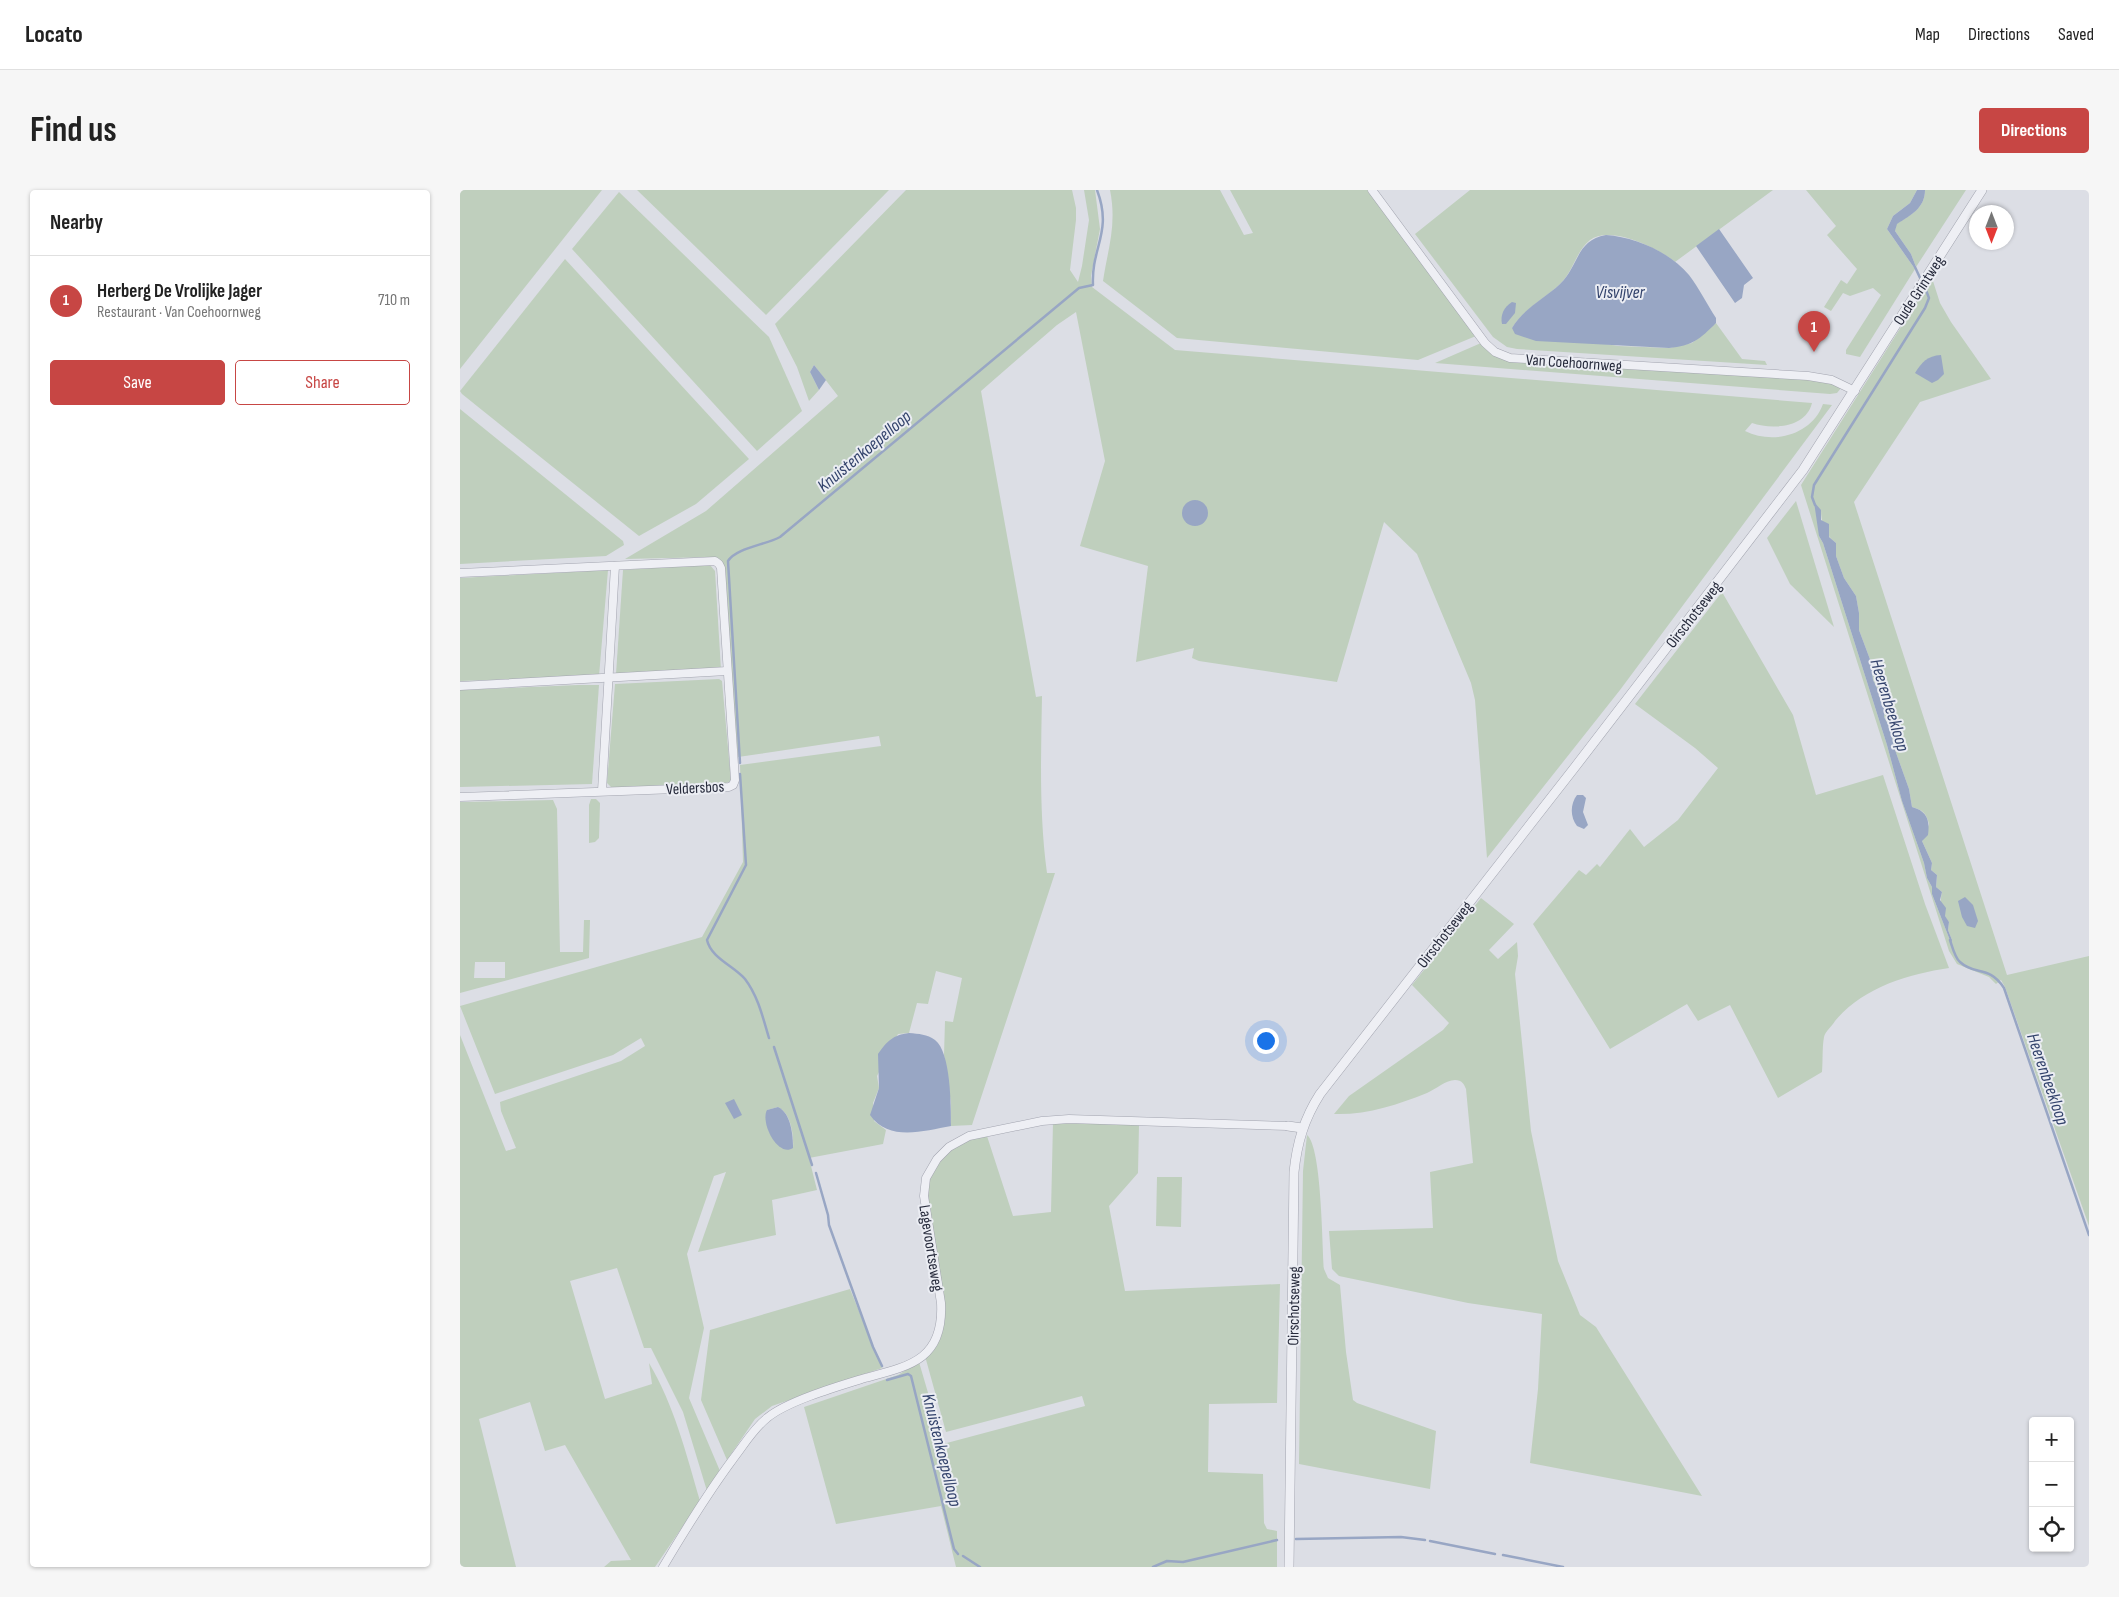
<!DOCTYPE html>
<meta charset="utf-8">
<style>
:root{--surface:#fff;--page:#f6f6f6;--text:#222;--muted:#767676;--line:#e0e0e0;--accent:#c74644}
body{margin:0;font-family:"Sofia Sans Condensed",sans-serif;background:var(--page);color:var(--text)}
.controls{position:absolute;right:15px;bottom:15px;display:grid;overflow:hidden;border-radius:5px;box-shadow:0 1px 4px #0004}
.controls button{width:45px;height:45px;display:grid;place-items:center;padding:0;border:0;border-bottom:1px solid var(--line);background:var(--surface);color:var(--text);font:25px sans-serif}
.compass{position:absolute;left:1509px;top:15px;width:45px;height:45px;border-radius:50%;background:var(--surface);box-shadow:0 1px 4px #0004;rotate:180deg}
.you{position:absolute;left:805px;top:850px;width:18px;height:18px;margin:-12px;border:4px solid #fff;border-radius:50%;background:#1a73e8;box-shadow:0 0 0 8px #1a73e833}
.badge{display:grid;place-items:center;width:32px;height:32px;border-radius:50%;background:var(--accent);color:#fff;font-size:16px;font-weight:700}
.pin{position:absolute;translate:-50% -41px;filter:drop-shadow(0 1px 2px #0008)}
.pin::after{content:'';position:absolute;top:26px;width:18px;height:15px;background:inherit;clip-path:polygon(0 0,100% 0,50% 100%)}
.list{margin:0;padding:0;list-style:none}
h2{display:flex;justify-content:space-between;align-items:center;height:65px;margin:0;padding:0 20px;font-size:21px}
h2 small{font-size:16px;font-weight:400;color:var(--muted)}
.list li{display:grid;grid-template-columns:32px 1fr auto;gap:15px;align-items:center;box-sizing:border-box;height:90px;padding:0 20px;border-top:1px solid var(--line)}
.list b{display:block;font-size:19px;white-space:nowrap}
.list p{margin:0;font-size:16px;white-space:nowrap;color:var(--muted)}
.list em{font-size:16px;font-style:normal;color:var(--muted)}
.actions{display:flex;gap:10px;padding:15px 20px}
.actions a{flex:1;padding:11px 0;border:1px solid var(--accent);border-radius:5px;text-align:center;font-size:18px;color:var(--accent)}
.actions .main{background:var(--accent);color:#fff}
.icon{flex:none;width:28px;height:28px;fill:none;stroke:currentColor;stroke-width:2;stroke-linecap:round;stroke-linejoin:round}
.map{position:relative;flex:none;width:1629px;height:1377px;overflow:hidden;border-radius:5px}
header{display:flex;align-items:center;gap:30px;box-sizing:border-box;height:70px;padding:0 25px;background:var(--surface);border-bottom:1px solid var(--line)}
header strong{font-size:24px}
nav{display:flex;gap:28px;margin-inline-start:auto;font-size:18px}
.intro{display:flex;align-items:center;justify-content:space-between;box-sizing:border-box;height:120px;padding:0 30px}
h1{margin:0;font-size:35px}
.button{padding:12px 22px;border-radius:5px;background:var(--accent);color:#fff;font-size:18px;font-weight:700}
main{display:flex;gap:30px;padding:0 30px}
aside{flex:1;background:var(--surface);border-radius:5px;box-shadow:0 1px 4px #0004}
.map>svg:first-child{display:block}
</style>
<header>
<strong>Locato</strong>
<nav><a>Map</a><a>Directions</a><a>Saved</a></nav>
</header>
<div class="intro"><h1>Find us</h1><a class="button">Directions</a></div>
<main>
<aside>
<h2>Nearby<small></small></h2>
<ul class="list">
<li><span class="badge">1</span><div><b>Herberg De Vrolijke Jager</b><p>Restaurant · Van Coehoornweg</p></div><em>710 m</em></li>
</ul>
<div class="actions"><a class="main">Save</a><a>Share</a></div>
</aside>
<div class="map">
<svg width="1629" height="1377" viewBox="0 0 1629 1377">
<rect width="100%" height="100%" fill="#dcdee5"/>
<!-- green -->
<g fill="#bfcfbd" fill-rule="evenodd">
<polygon points="0,0 142,0 0,179"/>
<polygon points="177,0 429,0 306,125"/>
<path d="M446 0H612L616 18V30L610 80 618 92 622 76 629 30 624 0H635L640 39 631 86 632 97 715 160 1352 213C1346 238 1312 240 1292 233L1285 241C1313 255 1352 245 1363 214L1372 215 1160 500 1027 668 1015 510 1011 493 957 364 924 332 877 492 739 471 732 468 734 458 676 472 688 376 620 356 645 271 616 122 597 135 521 201 576 507 582 506C581 565 579 624 587 683H595L512 935 491 936V913L484 865 485 831 493 832 502 788 476 781 468 814 457 813 449 843 438 844 417 886 419 898 413 913 414 931 426 940 423 954 349 968 357 1000 312 1010 316 1045 238 1062 266 982 254 986 227 1064 244 1138 229 1208 260 1281 247 1301 223 1222 191 1158H184L157 1078 110 1091 145 1209 192 1194 189 1173C214 1215 226 1263 240 1311L195 1377H144L151 1371 171 1370 105 1255 85 1261 70 1212 19 1229 56 1377H0V845L46 961 56 958 41 921 40 912 161 871 185 856 181 848 153 865 35 904 0 816 242 747 283 672 280 575 421 556 419 546 278 567 262 372 254 367 165 369 246 321 378 206 354 175 350 182 359 200 349 211 337 177 315 134ZM318 917C331 923 334 945 333 958L307 920Z"/>
<path d="M650 0H760L784 45 793 43 770 0H910L1016 146 958 170 717 148 643 91C648 58 657 35 650 0Z"/>
<path d="M1010 0H1313L1215 72C1198 58 1150 35 1130 50 1116 61 1113 82 1100 94 1084 109 1064 119 1052 138L1158 156 1209 158 1232 153 1256 133 1282 169 1305 171 1307 175 1057 159 1047 157 1033 147 955 44Z"/>
<polygon points="1346,0 1457,0 1450,13 1433,26 1427,39 1455,79 1400,167 1386,164 1386,160 1421,105 1413,98 1390,106 1383,103 1371,121 1364,117 1381,90 1387,94 1397,79 1367,45 1376,36"/>
<path d="M1465 0H1506L1456 77 1451 64 1435 41 1436 34C1451 25 1465 18 1465 0Z"/>
<polygon points="159,2 309,147 342,221 297,261 112,59"/>
<polygon points="105,69 289,269 236,314 179,346 2,204 0,201"/>
<path d="M1472 88 1480 113 1491 132 1531 189 1460 212 1394 312 1547 785 1629 766V1036L1545 797 1541 790 1536 794 1529 787 1497 774 1489 761 1341 295ZM1361 320C1361 332 1365 345 1376 353V366L1384 388 1396 406 1399 423V440L1411 472 1413 490 1423 510 1425 517 1424 527 1430 538 1434 557 1449 599 1452 617C1463 620 1466 623 1469 634L1462 651 1472 673 1471 680 1477 685 1476 697 1482 702C1479 713 1482 724 1489 732L1488 740 1492 750 1491 753 1472 704V697L1467 688 1464 673 1442 611 1427 555 1363 353 1359 346Z"/>
<polygon points="1021,153 1036,165 1362,191 1375,192 1381,198 1377,203 1370,204 975,173"/>
<polygon points="0,219 163,351 164,355 146,366 0,374"/>
<polygon points="1336,311 1374,437 1330,394 1307,348"/>
<polygon points="238,375 250,375 255,381 261,480 156,484 163,380"/>
<polygon points="148,380 139,486 0,491 0,388"/>
<path d="M1262 402 1333 525 1356 605 1423 585 1465 714 1489 778C1448 784 1402 798 1375 831 1372 836 1365 842 1364 847 1362 858 1363 871 1362 882L1318 908 1270 815 1238 831 1227 814 1150 859 1073 734 1119 680 1126 685 1137 674 1140 677 1170 639 1184 657 1218 630 1258 578 1235 558 1175 514Z"/>
<polygon points="259,489 262,491 271,591 266,593 153,599 147,593 155,494"/>
<polygon points="118,495 139,495 132,594 0,597 0,500"/>
<polygon points="131,609 136,609 140,613 139,648 135,652 129,653 129,615"/>
<path d="M93 610 97 619 100 762H123L124 730H130L129 768 0 803V612ZM15 772H45V788H14Z"/>
<path d="M1021 708 1054 734 1029 760 1038 769 1057 752 1058 766 1055 784 1071 941 1098 1071 1120 1125 1136 1137 1242 1306 1070 1273 1078 1199 1082 1124 1008 1113 879 1086 872 1079 869 1041 973 1038 970 982 1013 973 1006 899C1004 894 1002 890 995 890 986 890 976 899 967 903 937 915 907 925 874 924L889 906 983 840 989 833 952 795Z"/>
<polygon points="593,932 679,935 678,983 649,1016 665,1101 820,1094 817,1213 749,1214 748,1282 803,1284 804,1333 807,1339 817,1341 817,1377 496,1377 481,1316 376,1334 344,1217 438,1185 459,1172 483,1254 625,1216 622,1206 486,1242 465,1166 482,1141 465,1016 468,991 473,981 490,960 498,953 526,943 553,1026 591,1022"/>
<path d="M847 945C862 957 862 1056 864 1079L868 1088 880 1095 886 1162 893 1210 897 1213 976 1241 970 1299 839 1274 843 981Z"/>
<polygon points="697,987 722,987 721,1037 696,1036"/>
<polygon points="390,1099 422,1178 312,1216 295,1229 267,1270 241,1210 250,1140"/>
</g>
<!-- water -->
<g fill="#98a6c4">
<path d="M1457 0H1465C1465 18 1451 25 1437 34L1435 41 1451 64 1456 77 1455 79 1427 39 1433 26 1450 13Z"/>
<polygon points="1259,39 1293,88 1284,95 1282,108 1275,113 1236,56"/>
<path d="M1146 45C1175 47 1210 62 1229 85 1239 98 1247 114 1256 128V133C1240 149 1232 156 1209 158L1076 151 1055 144 1052 138C1064 118 1084 109 1100 94 1119 76 1116 50 1146 45Z"/>
<path d="M1052 112 1056 113 1055 123 1046 134H1042C1040 125 1044 117 1052 112Z"/>
<path d="M1481 165 1484 184 1478 190 1472 193 1455 183C1462 172 1467 166 1481 165Z"/>
<polygon points="354,175 366,190 359,200 350,182"/>
<circle cx="735" cy="323" r="13"/>
<path d="M1354 312 1361 320V330L1369 334V347L1376 353V366L1384 388 1396 406 1399 423V440L1411 472 1413 490 1423 510 1425 517 1424 527 1430 538 1434 557 1449 599 1452 617C1467 621 1470 630 1468 645L1462 651 1472 673 1471 680 1477 685 1476 697 1482 702 1480 710 1486 718 1485 726 1489 732 1488 740 1492 750 1491 753 1472 704V697L1467 688 1464 673 1442 611 1427 555 1363 353 1359 346Z"/>
<path d="M1117 605H1123L1126 608 1123 622 1128 635 1124 639 1117 636C1110 627 1110 614 1117 605Z"/>
<polygon points="1505,707 1513,715 1518,731 1515,738 1507,736 1502,727 1498,711"/>
<path d="M449 843C459 844 467 844 475 850 491 862 491 916 491 936 463 941 429 952 410 925L419 898 418 864C427 851 433 845 449 843Z"/>
<polygon points="274,909 282,925 274,929 265,913"/>
<path d="M318 917C331 923 333 945 333 958 318 968 300 933 307 920Z"/>
</g>
<g fill="none" stroke-linecap="round" stroke-linejoin="round">
<!-- stream -->
<g stroke="#98a6c4" stroke-width="2.5">
<polyline points="1455,77 1461,90"/>
<polyline points="1355,315 1352,307 1354,295 1465,118 1469,108 1464,95"/>
<path d="M280 573 268 371C276 358 305 355 320 347L619 98 633 95C631 57 653 42 637 0"/>
<path d="M280 584 286 675 247 750C251 768 274 776 285 789 298 806 303 828 309 848"/>
<path d="M1490 750C1492 756 1495 768 1500 772 1515 786 1529 775 1544 798L1629 1045"/>
<polyline points="314,857 352,975"/>
<polyline points="356,983 368,1025 369,1035 413,1157 422,1176"/>
<polyline points="427,1190 448,1184 451,1186 494,1359 498,1364"/>
<polyline points="836,1349 941,1347 965,1350"/>
<polyline points="970,1351 1035,1364"/>
<polyline points="1043,1365 1103,1377"/>
<polyline points="503,1366 520,1377"/>
<polyline points="693,1377 707,1371 723,1372 817,1350"/>
</g>
<defs>
<g id="minor">
<polyline points="912,0 1025,153 1035,162 1050,168 1348,186 1372,190 1395,201"/>
<polyline points="0,383 255,371 259,374 261,378 275,590 273,595 269,597 0,607"/>
<polyline points="0,496 267,481"/>
<polyline points="142,601 155,376"/>
<path d="M203 1377C225 1340 247 1304 273 1269 284 1255 293 1239 307 1228 327 1211 379 1196 405 1188 451 1176 484 1169 481 1113L464 1006 466 988 477 969 489 957 509 946 582 931 609 929 828 936"/>
</g>
<g id="tertiary">
<polyline points="828,936 842,938"/>
<path d="M829 1377 834 982C837 953 844 929 860 904L1115 577 1343 280 1522 0"/>
</g>
</defs>
<!-- minor casing -->
<use href="#minor" stroke="#a2a4af" stroke-width="9"/>
<!-- tertiary casing -->
<use href="#tertiary" stroke="#a2a4af" stroke-width="10"/>
<!-- minor -->
<use href="#minor" stroke="#eeeff4" stroke-width="8"/>
<!-- tertiary -->
<use href="#tertiary" stroke="#eeeff4" stroke-width="9"/>
</g>
<g text-anchor="middle" stroke-width="4" stroke-linejoin="round" paint-order="stroke">
<!-- street labels -->
<g font-size="16" fill="#262a3b" stroke="#ebedf3">
<text transform="translate(1458 100) rotate(-57)" y="6">Oude Grintweg</text>
<text transform="translate(1114 172) rotate(4)" y="6">Van Coehoornweg</text>
<text transform="translate(1233 424) rotate(-52)" y="6">Oirschotseweg</text>
<text transform="translate(235 597) rotate(-3)" y="6">Veldersbos</text>
<text transform="translate(984 744) rotate(-52)" y="6">Oirschotseweg</text>
<text transform="translate(472 1058) rotate(81)" y="6">Lagevoortseweg</text>
<text transform="translate(833 1116) rotate(-89)" y="6">Oirschotseweg</text>
</g>
<!-- water labels -->
<g font-size="18" font-style="italic" fill="#33436c" stroke="#ebedf3">
<text x="1160" y="108">Visvijver</text>
<text transform="translate(404 261) rotate(-40)" y="6">Knuistenkoepelloop</text>
<text transform="translate(1430 515) rotate(73)" y="6">Heerenbeekloop</text>
<text transform="translate(1588 889) rotate(71)" y="6">Heerenbeekloop</text>
<text transform="translate(482 1260) rotate(76)" y="6">Knuistenkoepelloop</text>
</g>
</g>
</svg>
<div class="controls">
<button>+</button>
<button>−</button>
<button><svg class="icon" aria-label="locate" viewBox="0 0 24 24"><circle cx="12" cy="12" r="6"/><path d="M12 2v4M12 18v4M2 12h4M18 12h4"/></svg></button>
</div>
<svg class="compass" viewBox="-18 -18 36 36"><path d="M0-13l5 13h-10z" fill="#e53935"/><path d="M0 13l5-13h-10z" fill="#767676"/></svg>
<div class="you"></div>
<div class="pin badge" style="left:1354px;top:162px">1</div>
</div>
</main>
